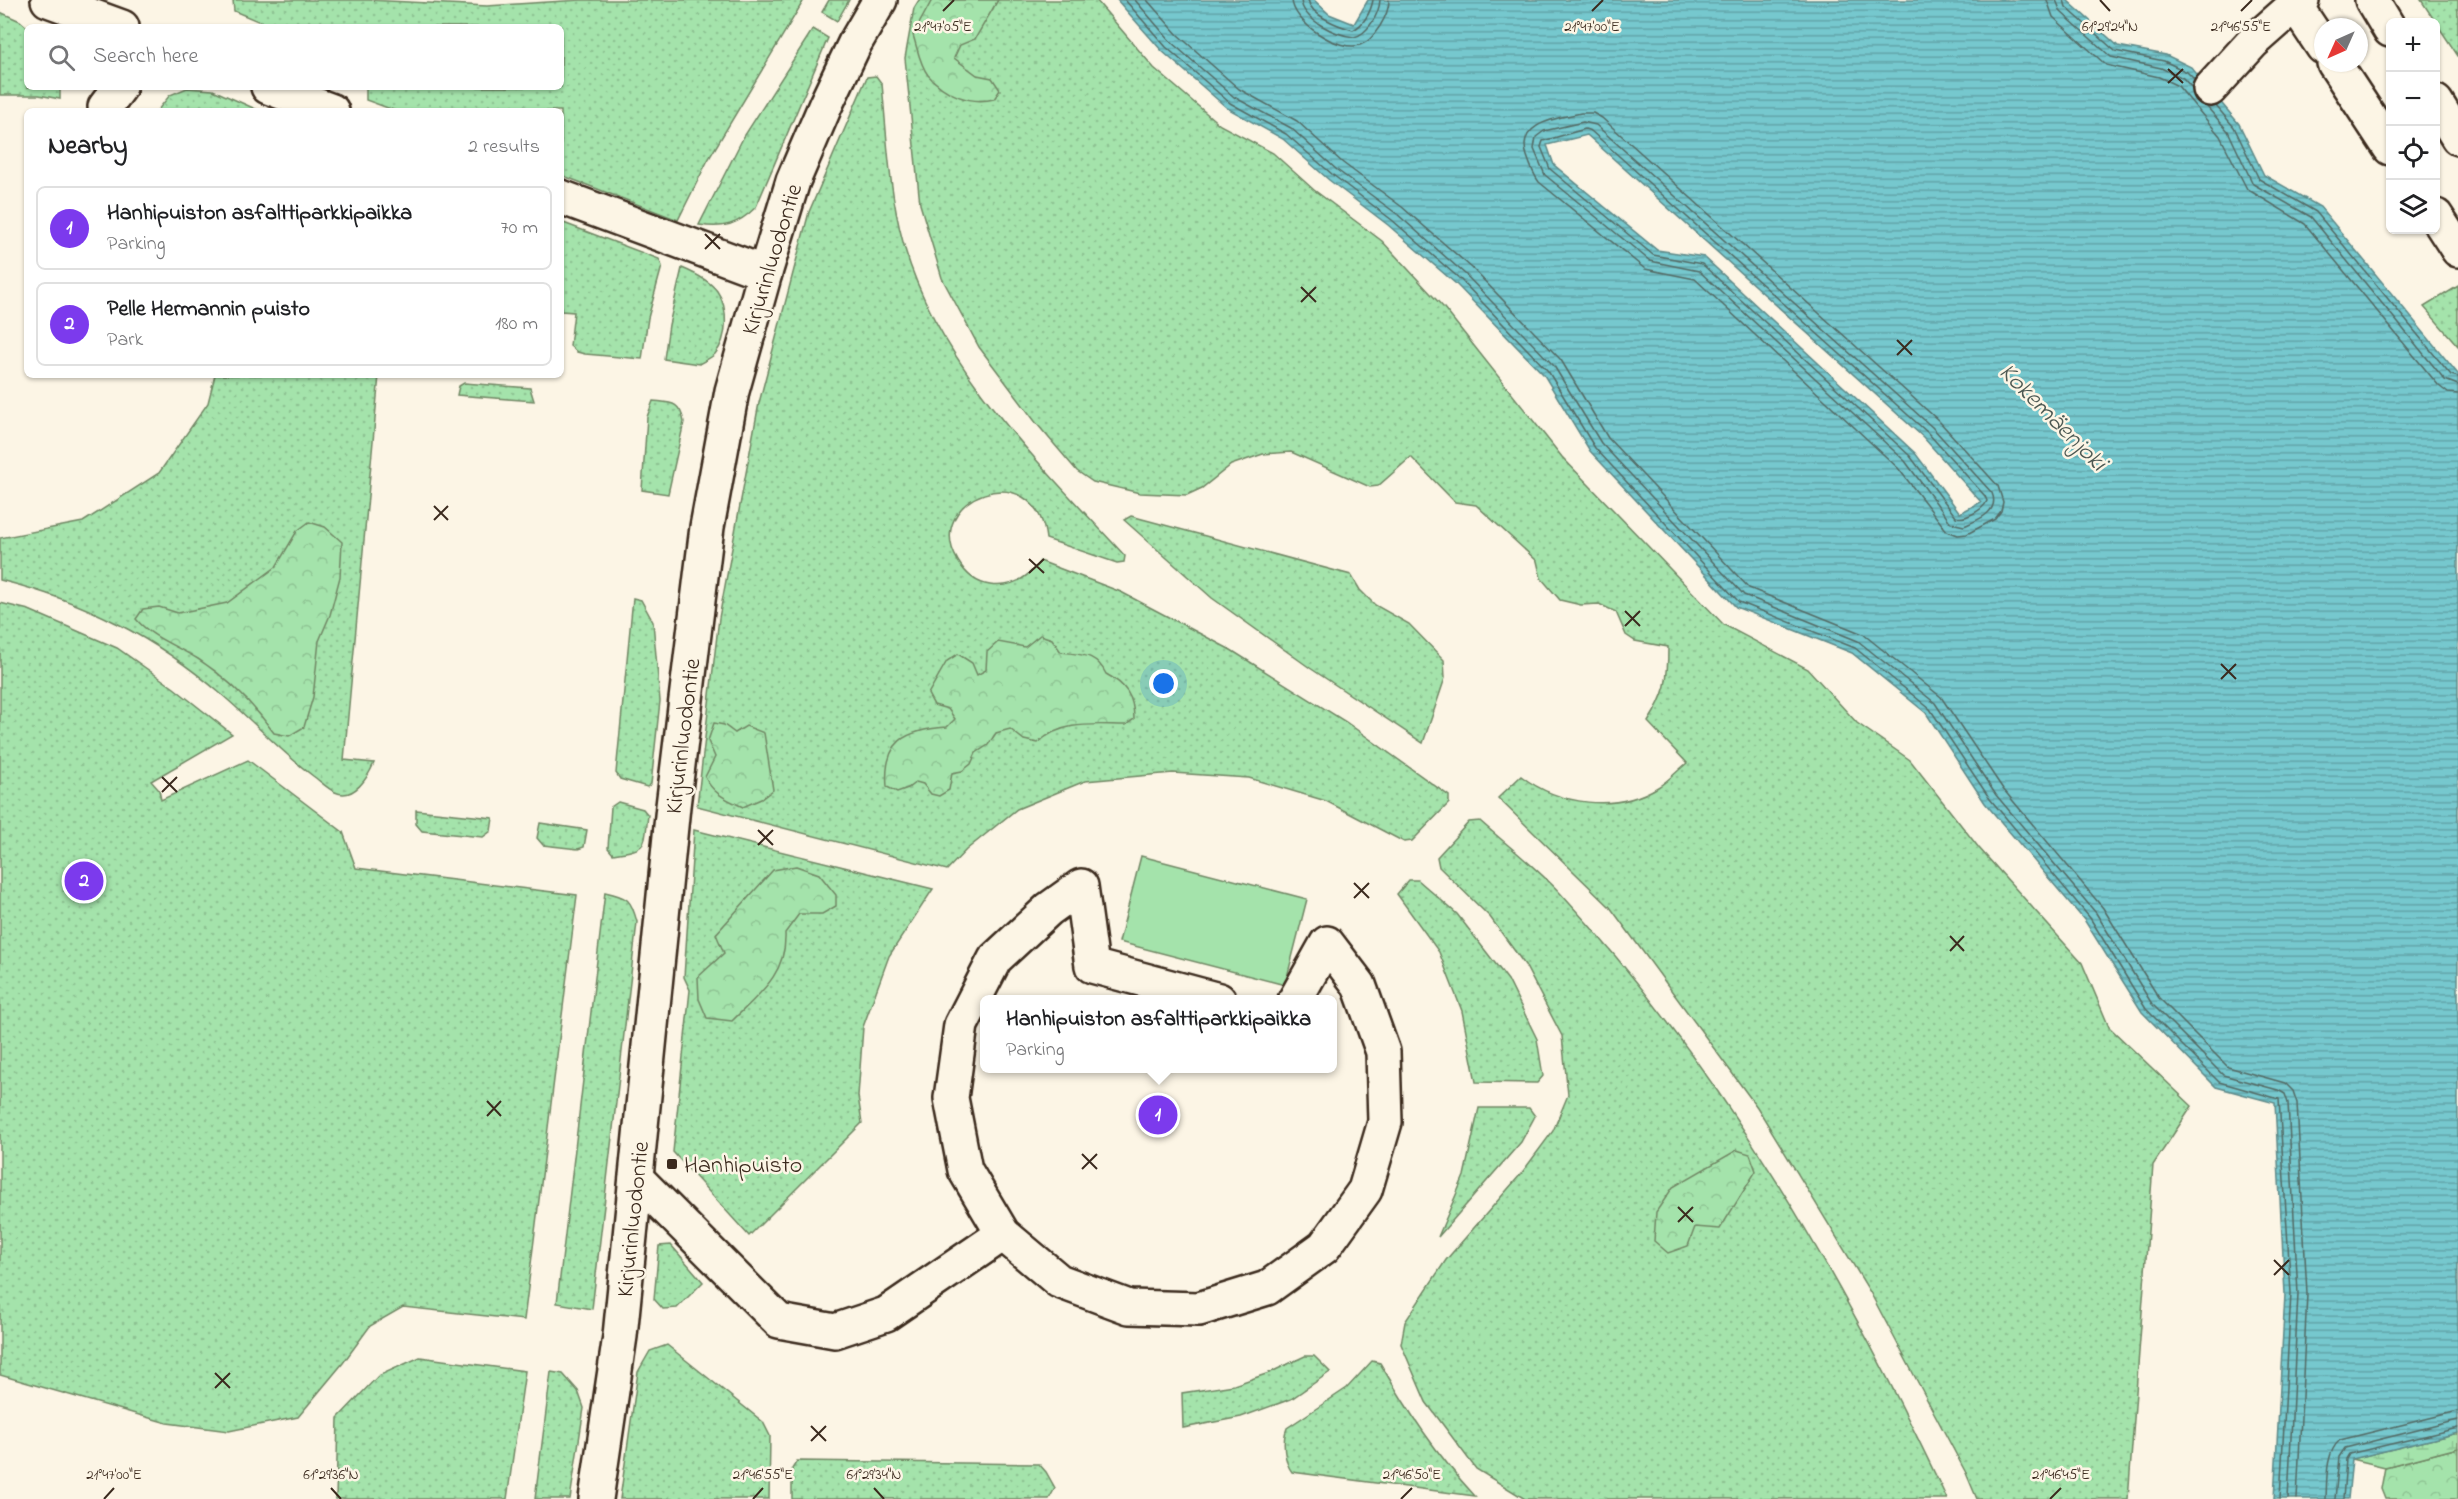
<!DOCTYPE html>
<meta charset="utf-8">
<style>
:root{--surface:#fff;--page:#f6f6f6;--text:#202124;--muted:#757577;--line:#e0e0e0;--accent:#7c3aed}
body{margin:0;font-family:"Indie Flower",sans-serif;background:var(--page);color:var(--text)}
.controls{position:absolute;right:18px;top:18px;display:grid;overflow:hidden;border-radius:9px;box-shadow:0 2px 4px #0004}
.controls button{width:54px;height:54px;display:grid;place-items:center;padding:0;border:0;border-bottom:2px solid var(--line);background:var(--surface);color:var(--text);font:30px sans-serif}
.compass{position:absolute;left:2314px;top:18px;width:54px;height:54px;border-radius:50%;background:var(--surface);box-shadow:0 2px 4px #0004;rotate:225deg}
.you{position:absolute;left:1164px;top:684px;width:21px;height:21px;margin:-15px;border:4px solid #fff;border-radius:50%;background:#1a73e8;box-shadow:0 0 0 9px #1a73e833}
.badge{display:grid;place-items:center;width:39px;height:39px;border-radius:50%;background:var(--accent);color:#fff;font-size:20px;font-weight:700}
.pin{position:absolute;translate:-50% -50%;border:3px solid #fff;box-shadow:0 2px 6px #0006}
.popup{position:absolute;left:980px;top:995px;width:357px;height:78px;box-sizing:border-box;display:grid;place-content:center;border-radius:9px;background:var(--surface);filter:drop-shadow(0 2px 4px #0005);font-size:20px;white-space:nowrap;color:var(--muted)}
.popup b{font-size:22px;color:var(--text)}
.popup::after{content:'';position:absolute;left:50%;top:100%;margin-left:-12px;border:12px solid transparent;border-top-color:var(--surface)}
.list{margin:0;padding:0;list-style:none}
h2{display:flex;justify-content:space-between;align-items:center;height:78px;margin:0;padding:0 24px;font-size:26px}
h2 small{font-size:20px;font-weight:400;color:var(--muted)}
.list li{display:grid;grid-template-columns:39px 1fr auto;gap:18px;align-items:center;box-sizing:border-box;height:84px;margin:0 12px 12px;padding:0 12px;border:2px solid var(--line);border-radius:9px}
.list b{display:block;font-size:22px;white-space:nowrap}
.list p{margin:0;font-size:20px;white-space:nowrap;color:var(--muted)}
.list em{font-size:20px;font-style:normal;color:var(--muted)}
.icon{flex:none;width:33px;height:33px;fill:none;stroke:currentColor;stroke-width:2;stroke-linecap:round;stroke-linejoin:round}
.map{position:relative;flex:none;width:2458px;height:1499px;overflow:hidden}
.search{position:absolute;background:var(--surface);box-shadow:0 2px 4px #0004;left:24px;top:24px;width:540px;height:66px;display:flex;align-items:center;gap:15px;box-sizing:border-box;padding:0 21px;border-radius:9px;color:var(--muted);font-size:22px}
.panel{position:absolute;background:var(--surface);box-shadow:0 2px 4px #0004;left:24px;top:108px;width:540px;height:270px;border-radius:9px}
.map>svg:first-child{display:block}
</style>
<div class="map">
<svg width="2458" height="1499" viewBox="0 0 2458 1499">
<defs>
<pattern id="grass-dots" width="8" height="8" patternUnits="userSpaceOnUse" patternTransform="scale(1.5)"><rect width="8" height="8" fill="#a4e3ab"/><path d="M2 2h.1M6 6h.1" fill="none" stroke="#8ec393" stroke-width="1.8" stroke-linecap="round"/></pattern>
<pattern id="forest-crowns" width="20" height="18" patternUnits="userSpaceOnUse" patternTransform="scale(1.5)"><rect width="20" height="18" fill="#a4e3ab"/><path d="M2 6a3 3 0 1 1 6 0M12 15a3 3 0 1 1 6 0" fill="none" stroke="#8ec393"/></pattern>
<pattern id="wetland-marsh" width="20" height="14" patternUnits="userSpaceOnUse" patternTransform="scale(1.5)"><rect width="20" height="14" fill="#a4e3ab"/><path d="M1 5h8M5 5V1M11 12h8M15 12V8" fill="none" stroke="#8ec393"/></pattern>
<pattern id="water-rules" width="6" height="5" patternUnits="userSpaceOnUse" patternTransform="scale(1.5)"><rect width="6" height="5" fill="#76c8ce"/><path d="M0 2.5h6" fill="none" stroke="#62a3a7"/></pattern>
</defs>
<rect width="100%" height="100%" fill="#fcf5e5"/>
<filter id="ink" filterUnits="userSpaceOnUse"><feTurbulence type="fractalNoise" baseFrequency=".0167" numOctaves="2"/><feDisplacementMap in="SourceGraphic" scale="12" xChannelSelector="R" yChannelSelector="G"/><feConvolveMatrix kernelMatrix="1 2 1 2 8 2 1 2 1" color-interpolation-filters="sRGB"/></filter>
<g filter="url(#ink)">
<!-- grass -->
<g fill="url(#grass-dots)" stroke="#708664" stroke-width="1.5">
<polygon points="233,0 369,0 487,6 580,0 804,0 708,160 678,220 561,175 561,111 396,111 366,100 366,87 561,87 561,27 272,27 234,11"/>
<polygon points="829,0 849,0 837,21 822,12"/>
<path d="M919 0H1096L1154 68 1220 125 1273 153 1314 190 1382 241 1444 308 1562 457 1724 625 1808 669 1857 723 1910 760 1979 848 2082 963 2109 1027 2192 1106 2153 1165 2128 1499H1977L1966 1473 1870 1292 1757 1107 1610 907 1498 798 1521 776C1559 805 1616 813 1658 787 1668 781 1677 771 1687 763L1648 722C1666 694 1668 681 1668 647L1635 641 1626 635 1616 612 1599 604 1581 605 1560 600 1541 578 1537 561 1476 505 1455 502 1411 457 1378 486 1370 487 1291 452 1263 454 1231 465 1202 488 1187 495 1140 493 1093 482 1077 471 1037 424 979 347 942 278 920 204 905 58 914 8Z"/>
<polygon points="2421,0 2458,0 2458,56"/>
<polygon points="0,12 20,21 27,27 27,87 60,87 60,99 39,95 0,95"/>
<path d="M813 29 828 38 756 207C738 225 723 229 699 225L743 138Z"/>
<path d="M876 76 882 84C887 137 889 191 903 242 937 365 1041 465 1125 556L1124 562 1117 563 1046 539C1036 452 920 499 958 561 965 573 976 583 990 585 1012 588 1028 578 1040 561L1121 592 1231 650 1346 722 1449 796V803L1412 841 1404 842 1326 801 1249 778 1173 773 1085 781 1017 809 966 850 947 870 697 806 719 618 759 403 809 212 867 77Z"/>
<polygon points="187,88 213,90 260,111 157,111 170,95"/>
<polygon points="561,222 659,259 662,266 648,318 642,359 585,354 577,352 570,346 574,312 561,311"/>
<path d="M682 268C694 273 709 280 717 291 729 308 728 338 715 354 711 358 704 361 699 364L664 359 669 325Z"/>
<polygon points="2458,286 2458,346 2424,307"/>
<path d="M215 375H379L344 760 374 763C368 777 354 801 335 792 328 789 320 781 313 776 280 751 253 721 221 694 155 637 84 601 0 580V538L83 522 159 473 208 403Z"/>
<polygon points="464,383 530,388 534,401 457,395 459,386"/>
<path d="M653 401C671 403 680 401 684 422L668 494 642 490 647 417Z"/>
<polygon points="1131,516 1351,575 1360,590 1375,605 1409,624 1444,660 1445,678 1423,743 1310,668 1212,598 1124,520"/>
<polygon points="633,598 641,600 653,622 660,701 651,784 647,787 620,779 616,773"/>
<polygon points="0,603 29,610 117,648 174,688 232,734 151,781 159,790 161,800 248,760 343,832 356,868 577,895 524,1320 403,1307 370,1326 343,1363 298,1417 229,1431 167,1423 0,1375"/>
<path d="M618 802 643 809 648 815C644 848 648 849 613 854L608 848 611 807Z"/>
<polygon points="416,810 493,818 491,831 483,837 422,831 416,824"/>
<path d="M1480 821C1507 845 1537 868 1561 894 1724 1071 1845 1283 1947 1499H1525L1476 1469 1426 1402 1401 1344 1405 1322 1446 1260 1521 1174 1553 1131 1568 1095 1562 1036 1525 965 1490 917 1439 867 1437 857 1469 822Z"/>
<polygon points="540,823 587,830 584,847 578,849 543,845 537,838"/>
<polygon points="694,830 933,889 889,956 863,1027 858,1096 862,1123 749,1236 673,1152 690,990 684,977"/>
<polygon points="1409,880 1418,880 1457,914 1508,980 1537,1039 1543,1076 1537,1083 1476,1082 1462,1011 1439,952 1397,894"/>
<path d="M605 892C628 897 631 899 637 922L592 1309 557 1303Z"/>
<polygon points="1479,1108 1529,1108 1535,1116 1521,1142 1438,1237 1464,1176"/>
<polygon points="671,1245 703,1282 677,1308 663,1309 654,1299 659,1246"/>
<polygon points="667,1345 763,1422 770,1436 769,1499 620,1499 638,1372 650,1351"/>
<polygon points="1305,1356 1314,1356 1330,1372 1291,1399 1241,1417 1183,1428 1182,1393 1234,1385 1269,1373"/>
<polygon points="420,1357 525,1371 507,1499 336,1499 338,1418 378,1376"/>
<path d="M1372 1361 1380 1363C1408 1411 1436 1454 1475 1496L1292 1472C1284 1462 1282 1440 1287 1428L1347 1388Z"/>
<polygon points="551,1372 563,1374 578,1391 584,1408 570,1499 535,1499"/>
<polygon points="797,1461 1039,1464 1046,1472 1055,1488 1049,1499 792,1499 792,1469"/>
</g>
<!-- forest -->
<g fill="url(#forest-crowns)" stroke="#708664" stroke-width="1.5">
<path d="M932 0H998L975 39 960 45 954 58 977 75 992 78 1000 90 994 99C970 105 944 94 928 75 920 65 917 47 913 35Z"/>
<path d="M309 522 325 527 342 542 340 577 330 615 319 641 313 697 304 727 289 736 274 733C254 705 227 678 198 659 177 646 152 638 136 619L143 609 159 607 178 613 227 603 276 567 297 531Z"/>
<path d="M1040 635 1052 639 1061 652C1082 655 1096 653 1106 674 1125 684 1134 696 1134 719L1126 725C1095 725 1062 720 1038 743L1024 740 1010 729 996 733 988 745 976 753 971 764 962 771 952 773 949 790 939 796 931 794 923 784 916 782 908 788 897 792 887 787C883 741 905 730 947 727L955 719 948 709 934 705 928 694 947 661 958 654 972 663 977 675 986 670 987 652 998 642 1025 647Z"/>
<path d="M714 723 724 725 735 733 746 726 764 733 773 790 761 799 743 807C726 799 713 794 705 777L715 757 708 741Z"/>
<path d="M796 866 819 874 836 895V906L822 914H799L785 933C787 974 759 994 732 1021L707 1018 699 999 698 977 724 953 716 934 773 870Z"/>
<polygon points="1737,1150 1750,1154 1756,1171 1720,1229 1695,1227 1688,1246 1668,1253 1654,1241 1656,1212 1673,1187"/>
<polygon points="2458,1448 2458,1499 2385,1499 2381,1489 2385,1467"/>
</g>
<!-- wetland -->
<polygon fill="url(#wetland-marsh)" stroke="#708664" stroke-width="1.5" points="2458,1433 2458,1448 2385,1467 2352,1459"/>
<!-- garden -->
<polygon fill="#a4e3ab" stroke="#708664" stroke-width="1.5" points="1141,856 1307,899 1285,985 1119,942"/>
<!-- water -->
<path fill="url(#water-rules)" stroke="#5e8988" stroke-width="1.5" fill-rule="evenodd" d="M1117 0H1314L1329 14 1354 24 1368 0H2067L2118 46 2166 55 2191 67 2239 124 2264 175 2320 207 2458 374V1433L2352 1459 2348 1499H2274L2285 1294 2275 1103 2216 1087 2142 1012 2085 921 1985 803 1926 713 1852 653 1736 607 1590 451 1544 375 1456 284 1388 225 1329 180 1283 139 1227 108 1162 51ZM1587 135 1923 437 1981 502 1960 513 1915 453 1704 257 1657 250 1554 165 1547 145Z"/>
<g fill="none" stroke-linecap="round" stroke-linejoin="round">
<!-- shore -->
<g stroke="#536964" stroke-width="1.5">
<polyline points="1125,0 1166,47 1230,103 1286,134 1333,175 1392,220 1460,279 1548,371 1595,448 1739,602 1855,648 1930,709 1990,799 2090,918 2146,1009 2219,1082 2279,1099 2291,1293 2280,1499"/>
<polyline points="1135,0 1171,42 1234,97 1291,128 1337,170 1397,214 1465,274 1554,366 1601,443 1744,595 1858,641 1935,703 1996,795 2096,913 2152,1004 2223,1075 2278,1090 2285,1094 2288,1103 2298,1294 2288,1499"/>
<polyline points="1147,0 1178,35 1239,89 1297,121 1343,163 1402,207 1472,268 1561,360 1608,438 1749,588 1863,634 1941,697 2003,789 2103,908 2159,998 2228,1067 2285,1083 2293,1091 2297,1103 2307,1294 2297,1499"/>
<path d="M1292 0C1293 23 1339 52 1360 45 1370 42 1374 34 1380 26 1385 18 1389 10 1389 0"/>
<path d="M1301 0C1302 20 1336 35 1354 37 1368 34 1379 14 1380 0"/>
<path d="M1308 0C1311 16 1339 26 1353 30 1364 25 1371 11 1373 0"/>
<polyline points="2047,0 2053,17 2106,65 2159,77 2178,86 2220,136 2247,189 2305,224 2439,386 2448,393 2458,394"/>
<polyline points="2056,0 2061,12 2111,57 2161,68 2183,78 2193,89"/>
<polyline points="2064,0 2066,7 2115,51 2164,61 2187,72 2195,80"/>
<polyline points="2216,106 2234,127 2259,179 2316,212 2451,375 2458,377"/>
<polyline points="2207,107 2228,131 2253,184 2311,217 2445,380 2458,385"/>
<path d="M1581 113H1593L1602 118 1938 420 1998 486 2003 502 2001 511 1995 519 1967 534 1958 535 1947 531 1898 468 1695 279 1645 269 1539 182C1533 174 1530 165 1527 156 1515 122 1559 118 1581 113Z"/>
<path d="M1583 122 1596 125 1932 427 1992 493C2000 512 1978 520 1964 526L1951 523 1905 461 1699 271 1650 261 1545 175 1534 149 1536 137 1544 131Z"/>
<path d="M1585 129 1591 131 1927 432 1985 496 1987 501C1983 510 1965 520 1956 517L1910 456 1702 264 1653 255 1550 169 1541 147 1543 141Z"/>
<path d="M2326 1499C2327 1480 2325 1453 2340 1440L2458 1411"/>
<polyline points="2335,1499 2339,1457 2345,1448 2458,1420"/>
<polyline points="2343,1499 2346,1459 2349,1454 2458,1428"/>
</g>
<defs>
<g id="minor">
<polyline points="48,0 122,27"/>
<polyline points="2302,0 2295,5 2323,47"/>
<polyline points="2372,0 2390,30"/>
<polyline points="2334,63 2390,148"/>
<polyline points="268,87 332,111"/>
<polyline points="2210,89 2253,42 2295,5"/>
<polyline points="2436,102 2458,138"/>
<polyline points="105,107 120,87"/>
<polyline points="561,197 765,273"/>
<polyline points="2436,216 2458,250"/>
<polyline points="1219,1000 1092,966 1081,886 1049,909 995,959 961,1025 951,1098 965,1170 1003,1234 1059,1281 1129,1307 1199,1309 1267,1288 1324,1247 1365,1190 1385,1122 1383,1052 1359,985 1327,943 1295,1000"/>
<polyline points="636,1178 779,1321 835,1331 886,1314 1003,1234"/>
<polyline points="596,1499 620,1336 673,806 707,527 732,391 765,273 793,181 826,104 855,43 880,0"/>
</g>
</defs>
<!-- minor casing -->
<use href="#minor" stroke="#3b2a1e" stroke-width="38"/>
<!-- minor -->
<use href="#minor" stroke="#fcf5e5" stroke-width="33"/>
</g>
</g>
<!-- ticks -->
<path fill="none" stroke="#3b2a1e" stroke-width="2" d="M2100 0 2110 11M943 11 954 0M1592 11 1603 0M2241 11 2252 0M2168 69 2183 83M2168 83 2183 69M705 234 720 249M705 249 720 234M1301 287 1316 302M1301 302 1316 287M1897 340 1912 355M1897 355 1912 340M434 506 448 520M434 520 448 506M1029 559 1044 573M1029 573 1044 559M1625 611 1640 626M1625 626 1640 611M2221 664 2236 679M2221 679 2236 664M162 777 177 792M162 792 177 777M758 830 773 845M758 845 773 830M1354 883 1369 898M1354 898 1369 883M1950 936 1964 951M1950 951 1964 936M487 1101 501 1116M487 1116 501 1101M1082 1154 1097 1169M1082 1169 1097 1154M1678 1207 1693 1222M1678 1222 1693 1207M2274 1260 2289 1275M2274 1275 2289 1260M215 1373 230 1388M215 1388 230 1373M811 1426 826 1441M811 1441 826 1426M331 1488 341 1499M874 1488 884 1499M104 1499 114 1488M753 1499 763 1488M1401 1499 1412 1488M2050 1499 2061 1488"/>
<!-- markers -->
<rect fill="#3b2a1e" stroke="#fcf5e5" stroke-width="2" x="666" y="1158" width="12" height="12" rx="3"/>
<g text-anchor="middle" stroke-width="5" stroke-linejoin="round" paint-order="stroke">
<!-- street labels -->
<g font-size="24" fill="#3b2a1e" stroke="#fcf5e5">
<text transform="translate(771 259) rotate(-73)" y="8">Kirjurinluodontie</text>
<text transform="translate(682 736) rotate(-83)" y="8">Kirjurinluodontie</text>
<text transform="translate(632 1219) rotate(-84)" y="8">Kirjurinluodontie</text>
</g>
<!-- poi labels -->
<g font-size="24" fill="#3b2a1e" stroke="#fcf5e5" text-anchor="start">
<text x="684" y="1172">Hanhipuisto</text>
</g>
<!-- water labels -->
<g font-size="26" font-style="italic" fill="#4d5953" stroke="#fcf5e5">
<text transform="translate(2054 416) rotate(45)" y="9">Kokemäenjoki</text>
</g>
</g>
<g font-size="15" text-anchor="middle" fill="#3b2a1e" stroke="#fcf5e5" stroke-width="5" stroke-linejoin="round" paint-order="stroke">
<text x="943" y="31">21°47'05"E</text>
<text x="1592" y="31">21°47'00"E</text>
<text x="2110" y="31">61°29'24"N</text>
<text x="2241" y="31">21°46'55"E</text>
<text x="114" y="1479">21°47'00"E</text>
<text x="1412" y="1479">21°46'50"E</text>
<text x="2061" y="1479">21°46'45"E</text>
<text x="331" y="1479">61°29'36"N</text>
<text x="763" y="1479">21°46'55"E</text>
<text x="874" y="1479">61°29'34"N</text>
</g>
</svg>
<div class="controls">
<button>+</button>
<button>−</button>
<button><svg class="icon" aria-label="locate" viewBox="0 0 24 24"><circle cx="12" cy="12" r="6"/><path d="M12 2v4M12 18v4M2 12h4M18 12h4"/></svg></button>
<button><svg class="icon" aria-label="layers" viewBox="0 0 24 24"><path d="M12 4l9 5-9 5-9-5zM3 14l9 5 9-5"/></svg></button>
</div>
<svg class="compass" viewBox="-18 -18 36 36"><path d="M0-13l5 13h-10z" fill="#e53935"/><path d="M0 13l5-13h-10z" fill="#757577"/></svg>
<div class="you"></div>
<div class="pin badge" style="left:1158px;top:1115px">1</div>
<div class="popup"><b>Hanhipuiston asfalttiparkkipaikka</b>Parking</div>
<div class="pin badge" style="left:84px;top:881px">2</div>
<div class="search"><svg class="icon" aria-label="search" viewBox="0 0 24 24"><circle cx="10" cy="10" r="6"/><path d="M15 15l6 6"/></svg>Search here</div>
<section class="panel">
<h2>Nearby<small>2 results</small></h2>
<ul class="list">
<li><span class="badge">1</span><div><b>Hanhipuiston asfalttiparkkipaikka</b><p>Parking</p></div><em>70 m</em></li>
<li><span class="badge">2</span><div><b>Pelle Hermannin puisto</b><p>Park</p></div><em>180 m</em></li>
</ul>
</section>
</div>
